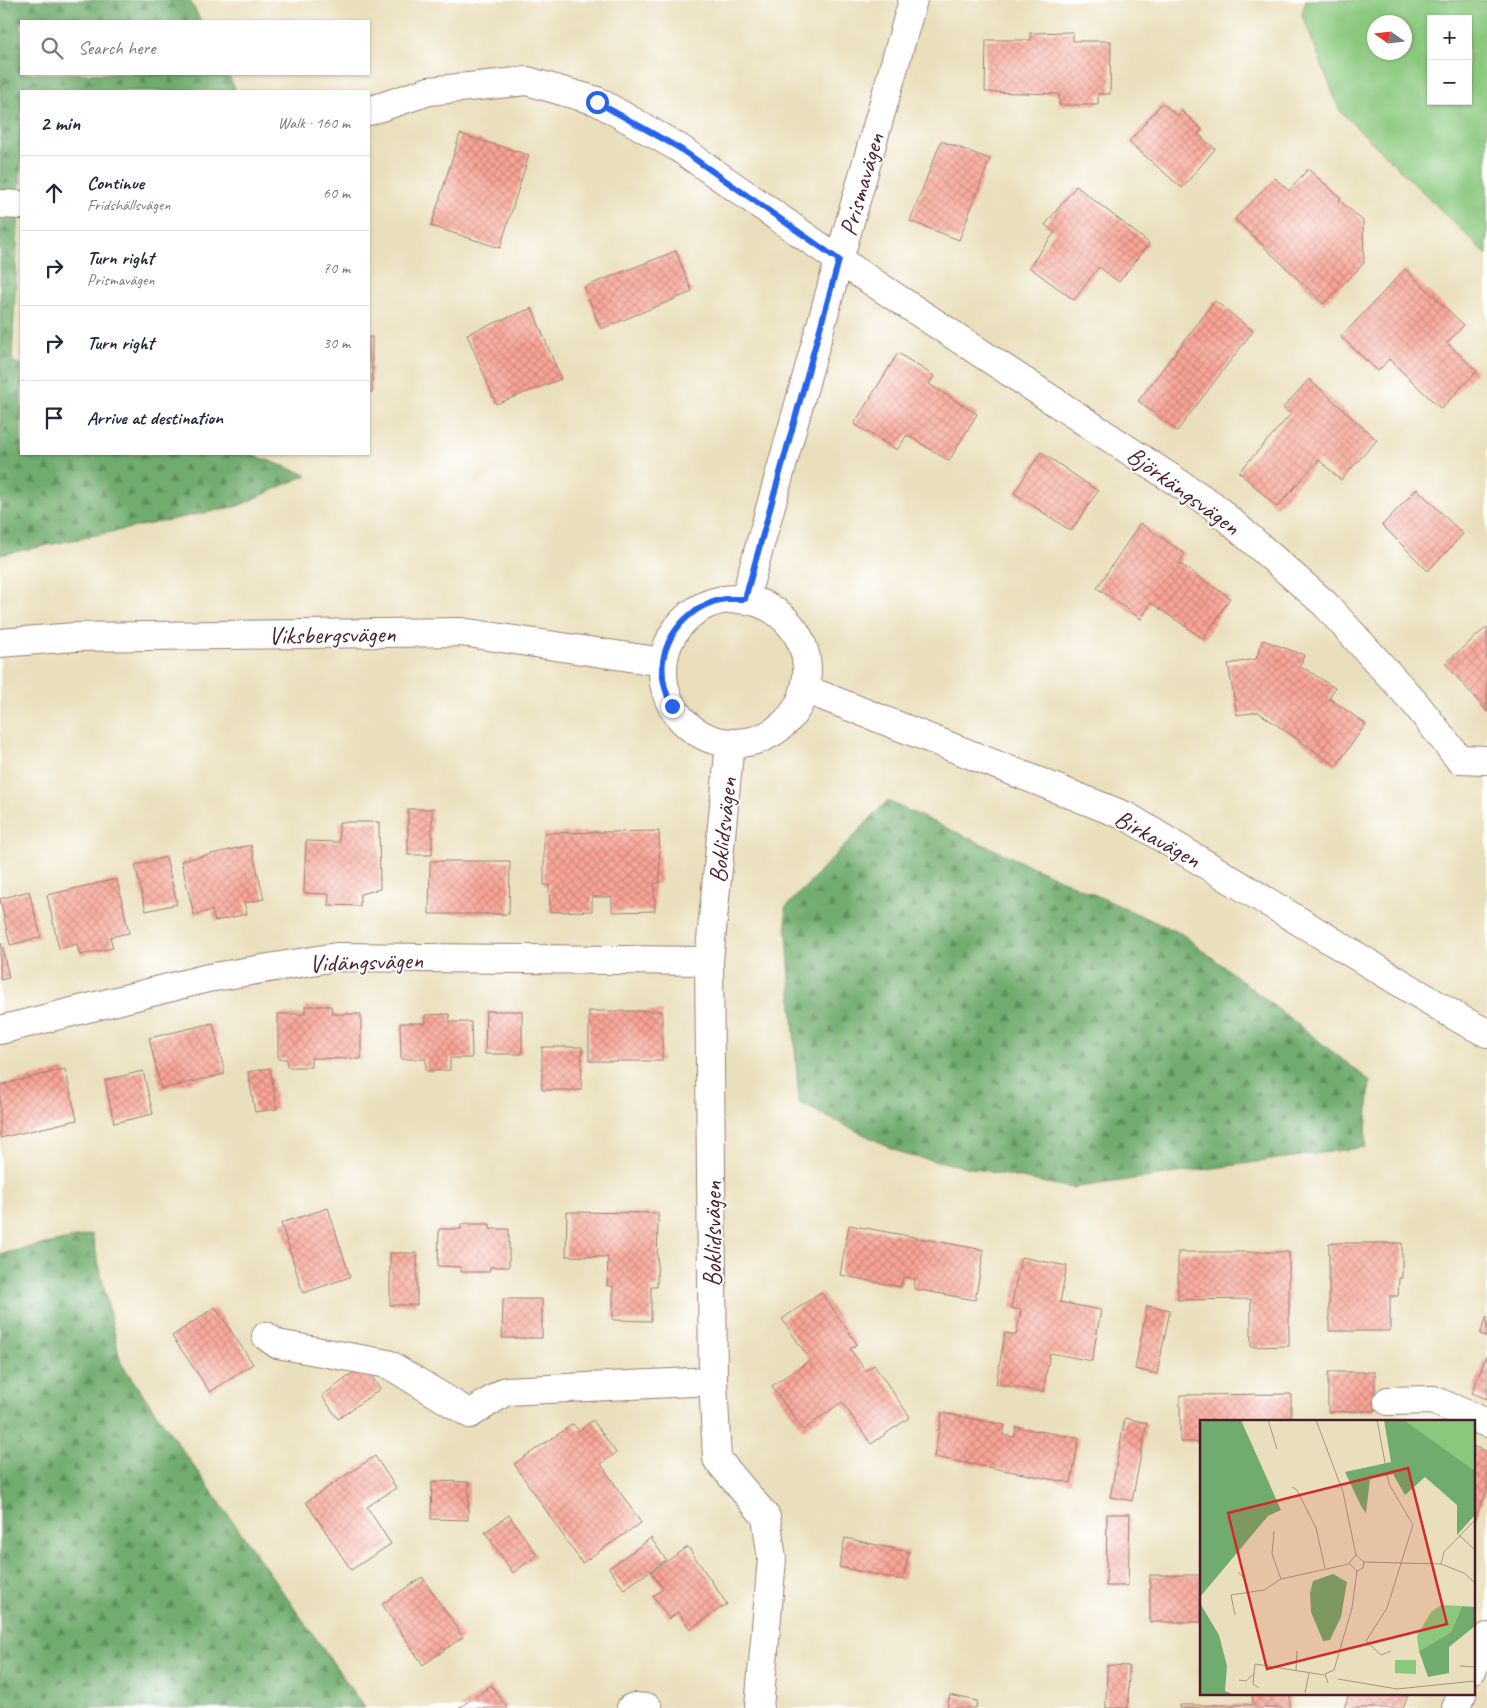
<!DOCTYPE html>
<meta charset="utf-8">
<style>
:root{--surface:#fff;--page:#f6f6f7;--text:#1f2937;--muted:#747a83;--line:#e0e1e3}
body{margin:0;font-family:Caveat,sans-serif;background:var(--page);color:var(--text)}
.controls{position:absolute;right:15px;top:15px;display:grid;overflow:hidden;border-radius:0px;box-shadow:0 1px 4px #0004}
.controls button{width:45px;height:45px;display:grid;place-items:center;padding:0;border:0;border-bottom:1px solid var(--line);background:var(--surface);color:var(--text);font:25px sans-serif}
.compass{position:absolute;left:1367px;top:15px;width:45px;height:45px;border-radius:50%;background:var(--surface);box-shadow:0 1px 4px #0004;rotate:284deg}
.stop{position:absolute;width:15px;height:15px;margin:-11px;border:4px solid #2563eb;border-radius:50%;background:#fff}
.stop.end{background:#2563eb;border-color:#fff;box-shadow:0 1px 5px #0008}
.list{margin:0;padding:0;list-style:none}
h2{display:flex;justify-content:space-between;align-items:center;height:65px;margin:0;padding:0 20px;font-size:21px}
h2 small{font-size:16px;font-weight:400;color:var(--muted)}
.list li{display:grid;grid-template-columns:32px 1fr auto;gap:15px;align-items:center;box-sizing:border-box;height:75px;padding:0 20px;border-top:1px solid var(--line)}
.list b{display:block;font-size:19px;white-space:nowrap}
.list p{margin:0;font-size:16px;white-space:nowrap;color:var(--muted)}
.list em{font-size:16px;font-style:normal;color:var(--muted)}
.icon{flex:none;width:28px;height:28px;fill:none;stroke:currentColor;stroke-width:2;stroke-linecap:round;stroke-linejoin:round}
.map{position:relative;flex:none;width:1487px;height:1708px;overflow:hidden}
.search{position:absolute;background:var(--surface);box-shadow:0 1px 4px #0004;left:20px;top:20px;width:350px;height:55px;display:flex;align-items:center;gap:12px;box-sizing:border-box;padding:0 18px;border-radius:0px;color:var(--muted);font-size:19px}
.panel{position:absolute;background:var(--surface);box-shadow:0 1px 4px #0004;left:20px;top:90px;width:350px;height:365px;border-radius:0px}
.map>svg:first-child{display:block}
</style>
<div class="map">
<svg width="1487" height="1708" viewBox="0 0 1487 1708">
<defs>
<pattern id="forest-firs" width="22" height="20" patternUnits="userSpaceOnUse" patternTransform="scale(1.25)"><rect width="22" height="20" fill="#6fac6d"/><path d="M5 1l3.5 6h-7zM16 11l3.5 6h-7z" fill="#5d8b5a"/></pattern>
<pattern id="building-cross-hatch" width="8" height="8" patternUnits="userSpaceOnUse" patternTransform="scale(1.25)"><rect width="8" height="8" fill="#f9a495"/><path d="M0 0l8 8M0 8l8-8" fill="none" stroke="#cc857a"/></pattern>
</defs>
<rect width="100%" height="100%" fill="#fff"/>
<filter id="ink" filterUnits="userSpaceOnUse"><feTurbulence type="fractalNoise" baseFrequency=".02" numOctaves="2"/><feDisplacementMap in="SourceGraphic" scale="10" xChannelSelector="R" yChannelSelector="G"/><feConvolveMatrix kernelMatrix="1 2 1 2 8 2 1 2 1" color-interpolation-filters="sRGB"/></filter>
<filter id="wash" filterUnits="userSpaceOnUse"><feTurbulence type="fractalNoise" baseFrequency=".0096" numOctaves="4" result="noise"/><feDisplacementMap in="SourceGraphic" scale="20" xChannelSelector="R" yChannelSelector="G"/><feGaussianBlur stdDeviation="1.12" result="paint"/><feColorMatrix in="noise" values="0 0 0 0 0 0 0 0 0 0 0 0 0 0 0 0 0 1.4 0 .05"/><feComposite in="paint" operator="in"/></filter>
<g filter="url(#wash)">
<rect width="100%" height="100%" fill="#eadfbc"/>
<!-- forest -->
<g fill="url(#forest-firs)" stroke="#5c664c">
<polygon points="0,0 190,0 201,21 21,21 21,74 228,74 236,90 231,91 21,91 21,165 12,361 21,365 21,454 251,454 307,475 238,506 0,555"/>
<polygon points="887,801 1182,934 1370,1081 1365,1147 1071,1188 906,1155 799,1103 785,908"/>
<polygon points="92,1234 121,1363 365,1708 0,1708 0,1254"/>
</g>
<!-- park -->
<path fill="#8ac87e" stroke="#6a7454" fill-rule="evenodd" d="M1306 0H1487V255L1340 111 1302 14ZM1431 19H1468V101H1431ZM1374 22H1404V52H1374Z"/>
<g id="blocks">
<!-- building -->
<g fill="url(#building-cross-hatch)">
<polygon points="1073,32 1073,41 1111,41 1110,94 1098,94 1098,105 1059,105 1059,94 985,92 986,40 1031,40 1030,33"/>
<polygon points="1162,103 1177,116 1181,111 1202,129 1198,134 1215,149 1182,188 1129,142"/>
<polygon points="460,134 529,155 500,248 431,226"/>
<polygon points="941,141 990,159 959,240 910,221"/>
<polygon points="1308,169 1341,198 1339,200 1363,221 1364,263 1324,304 1235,219 1275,178 1289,191"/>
<polygon points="1076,186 1149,243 1119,282 1099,267 1074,300 1029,267 1055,232 1045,225"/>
<polygon points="676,251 692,292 601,329 584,287"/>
<polygon points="1405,269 1464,325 1447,343 1477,371 1441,409 1389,359 1378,371 1341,337"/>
<polygon points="1215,301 1253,331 1177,431 1138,401"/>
<polygon points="532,308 561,379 496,404 467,334"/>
<rect x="369" y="337" width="3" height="55"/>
<polygon points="898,353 934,376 929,384 977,414 949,461 907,435 897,450 854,424"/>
<polygon points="1309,379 1377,440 1341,480 1319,460 1277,507 1239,472 1291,414 1283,408"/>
<polygon points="1041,452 1098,491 1071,531 1014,493"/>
<polygon points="1417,489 1463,534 1428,571 1382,525"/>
<polygon points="1140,523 1185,554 1179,563 1230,598 1204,639 1151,603 1141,619 1097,588"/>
<polygon points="1487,627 1487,712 1445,663"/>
<polygon points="1263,640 1304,655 1300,667 1307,670 1335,688 1329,698 1366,724 1336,766 1258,712 1237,715 1228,664 1256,659"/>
<rect x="408" y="809" width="24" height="46"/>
<polygon points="339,822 379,822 380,889 360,894 360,906 328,905 329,894 304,893 306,841 339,842"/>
<polygon points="659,831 660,883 654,884 655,911 612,912 612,897 592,897 592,911 550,912 549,885 544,885 544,833"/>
<polygon points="251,845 264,899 244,903 247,914 215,921 212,910 194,915 181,861"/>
<polygon points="166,857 177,904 146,911 135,865"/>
<polygon points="430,861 510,861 509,914 429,914"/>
<polygon points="117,879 129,933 110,937 113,948 80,955 77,944 59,949 47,895"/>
<polygon points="29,891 41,937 10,945 0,899"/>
<polygon points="1,943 9,978 0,980 0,944"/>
<polygon points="305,1006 331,1006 332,1014 361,1014 361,1059 311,1058 311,1067 287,1067 287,1059 278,1059 278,1014 305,1014"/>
<polygon points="486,1011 522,1011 522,1054 485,1054"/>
<rect x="589" y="1011" width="73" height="50"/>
<polygon points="449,1014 450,1022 471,1022 472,1058 450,1058 450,1070 426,1071 426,1059 401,1059 400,1023 426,1023 425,1015"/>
<polygon points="213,1023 225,1074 161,1089 149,1038"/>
<polygon points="542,1047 582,1047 581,1090 542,1090"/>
<polygon points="270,1068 277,1109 255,1112 248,1072"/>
<polygon points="65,1069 77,1120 0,1138 0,1085"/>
<polygon points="143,1071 153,1114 114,1123 105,1080"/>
<polygon points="328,1208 350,1277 303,1293 281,1223"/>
<polygon points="567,1212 658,1213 657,1287 651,1287 651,1321 613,1320 613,1286 607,1286 608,1257 566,1256"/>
<polygon points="461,1224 490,1224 490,1229 509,1229 509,1267 490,1267 489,1272 461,1272 461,1267 438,1266 439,1229 461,1229"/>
<polygon points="849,1225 984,1250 975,1300 914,1289 915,1279 903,1277 901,1287 840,1275"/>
<polygon points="1329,1243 1402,1243 1402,1278 1399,1278 1398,1296 1390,1296 1390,1331 1329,1331"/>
<polygon points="1178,1252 1289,1252 1289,1346 1251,1347 1251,1299 1178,1300"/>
<rect x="390" y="1253" width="27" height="52"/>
<polygon points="1021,1257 1067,1266 1060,1302 1101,1310 1092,1361 1050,1353 1043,1392 996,1384 1005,1333 1016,1335 1021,1310 1011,1308"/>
<polygon points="821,1292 857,1344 850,1349 866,1371 874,1365 910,1417 871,1444 842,1402 803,1430 772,1386 810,1360 782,1319"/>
<polygon points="503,1299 542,1299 542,1338 502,1338"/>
<polygon points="1147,1306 1170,1310 1157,1374 1135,1369"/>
<polygon points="215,1307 253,1364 210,1392 172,1336"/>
<polygon points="1487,1316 1487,1337 1480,1334"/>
<polygon points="1487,1355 1487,1399 1472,1393"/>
<polygon points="364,1365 380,1389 338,1419 322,1396"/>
<polygon points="1328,1372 1375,1372 1375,1411 1328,1412"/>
<polygon points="1291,1394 1291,1422 1201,1422 1201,1442 1180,1442 1180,1395"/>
<polygon points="942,1413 1005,1425 1003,1435 1014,1437 1016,1427 1079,1438 1071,1483 934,1457"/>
<polygon points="1125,1418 1147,1423 1132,1501 1110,1497"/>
<polygon points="593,1420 616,1453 601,1464 641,1523 582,1563 514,1464 573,1424 579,1431"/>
<polygon points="1473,1446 1487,1452 1487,1491 1473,1523"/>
<polygon points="375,1456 396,1488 367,1507 391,1544 351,1570 306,1502"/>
<polygon points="432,1481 469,1482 468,1520 431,1519"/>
<polygon points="1107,1514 1130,1514 1128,1586 1106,1586"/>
<polygon points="509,1515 537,1555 513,1573 485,1532"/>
<polygon points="651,1538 666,1560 624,1589 609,1568"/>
<polygon points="845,1538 909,1552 903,1580 839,1567"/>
<polygon points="688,1547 727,1604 690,1629 678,1612 669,1619 653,1596 663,1589 651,1572"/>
<rect x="1150" y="1575" width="51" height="47"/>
<polygon points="422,1577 463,1637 423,1665 382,1604"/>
<polygon points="1107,1665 1129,1666 1128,1708 1106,1708"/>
<polygon points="491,1685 507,1708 459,1708"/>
<polygon points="1252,1694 1290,1694 1290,1708 1180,1708 1180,1705 1252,1705"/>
<polygon points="1349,1694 1408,1694 1403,1708 1344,1708"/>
<polygon points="950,1695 977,1701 976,1708 947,1708"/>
</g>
</g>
</g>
<g filter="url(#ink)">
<use href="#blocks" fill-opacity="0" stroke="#9a7f74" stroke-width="1"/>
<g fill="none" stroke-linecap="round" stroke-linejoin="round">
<defs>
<g id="minor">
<polyline points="369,111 429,91 527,81 597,101 679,148 839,260 1212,505 1325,604 1415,703 1459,759 1487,760"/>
<polyline points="0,204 21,205"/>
<circle cx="735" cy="671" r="72"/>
<polyline points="745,599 839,260 913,0"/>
<polyline points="0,643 75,637 461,632 663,662"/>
<polyline points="805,689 1128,817 1460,1019 1487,1033"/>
<polyline points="730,743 709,961 713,1381 717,1459 766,1517 772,1559 759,1708"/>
<polyline points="0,1030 208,978 336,957 709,961"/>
<polyline points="266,1336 277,1344 388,1364 470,1414 506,1391 713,1381"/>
<polyline points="1388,1401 1433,1400 1487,1423"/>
<polyline points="1473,1669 1487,1637"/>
<polyline points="631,1708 634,1707 648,1708"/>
<polyline points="1456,1708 1462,1694"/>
</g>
</defs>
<!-- minor casing -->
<use href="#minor" stroke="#9a7f74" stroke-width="30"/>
<!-- minor -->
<use href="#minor" stroke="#fff" stroke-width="28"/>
</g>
</g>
<g fill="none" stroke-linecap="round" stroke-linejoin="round" filter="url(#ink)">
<!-- route -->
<path stroke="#2563eb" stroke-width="6" d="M597 102 679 148 839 260 745 599C739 599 732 599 726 599 694 603 668 630 663 661 661 677 665 692 672 706"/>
</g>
<g text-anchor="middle" stroke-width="4" stroke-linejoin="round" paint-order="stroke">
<!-- street labels -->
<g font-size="25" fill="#4a1f2b" stroke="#fff">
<text transform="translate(861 184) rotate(-74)" y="9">Prismavägen</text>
<text transform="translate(1184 490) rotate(36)" y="9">Björkängsvägen</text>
<text transform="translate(332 634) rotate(-1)" y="9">Viksbergsvägen</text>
<text transform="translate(722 830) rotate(-84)" y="9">Boklidsvägen</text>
<text transform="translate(1158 838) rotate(29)" y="9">Birkavägen</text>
<text transform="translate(366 961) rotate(-2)" y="9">Vidängsvägen</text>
<text transform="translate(712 1234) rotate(-90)" y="9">Boklidsvägen</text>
</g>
</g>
<!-- overview -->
<g transform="translate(1200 1420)">
<rect width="275" height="275" fill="#eadfbc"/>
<path d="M4 0H41L81 90 68 96 0 177V3ZM184 0H275V95L257 115V85L225 57 205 75 193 54 170 59 166 93 161 86 145 52 191 42ZM133 154 147 162 141 197 130 220 123 221 111 192 110 173 113 161ZM0 183 19 215 27 246 25 271 34 275H0ZM262 186 275 187V206L249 227V253L228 257 219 231 251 212Z" fill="#6fac6d"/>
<path d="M194 0H275V51L205 1ZM241 185 262 186 251 212 219 231 217 216 231 192ZM195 240H216V254L195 253Z" fill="#8ac87e"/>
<path fill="none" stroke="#aa9282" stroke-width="1" d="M68 0 77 29M116 0 143 72 156 135M177 0 189 64 213 105 187 188 166 221 181 235 191 231M92 67 97 70 116 108 125 148M74 111 72 134 81 159M259 115 275 130M156 135 164 142 163 148 157 151M156 135 149 143 157 151M164 142 241 144 264 153 275 163M241 144 244 132 275 100M38 152 45 159 47 173M35 195 31 175 64 170 81 159 149 144M260 246 275 247M134 250 152 188 157 151M96 251 97 231M138 259 197 269 275 261M39 260 46 261 54 254M128 263 125 254 134 250M59 268 53 264 55 244 124 255M105 273 109 253"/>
<path fill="#d62828" fill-opacity="0.15" stroke="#d62828" stroke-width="2.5" d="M208 48 247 204 67 249 28 93Z"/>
<rect width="275" height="275" fill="none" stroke="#4a1f2b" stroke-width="2.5"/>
</g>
</svg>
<div class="controls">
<button>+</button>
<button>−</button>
</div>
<svg class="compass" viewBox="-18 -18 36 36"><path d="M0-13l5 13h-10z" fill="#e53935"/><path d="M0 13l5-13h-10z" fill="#747a83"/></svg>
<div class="stop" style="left:597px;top:102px"></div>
<div class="stop end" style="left:672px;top:706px"></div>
<div class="search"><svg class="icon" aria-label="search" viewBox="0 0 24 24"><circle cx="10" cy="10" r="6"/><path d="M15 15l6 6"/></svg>Search here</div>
<section class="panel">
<h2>2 min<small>Walk · 160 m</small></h2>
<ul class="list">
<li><svg class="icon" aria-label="ahead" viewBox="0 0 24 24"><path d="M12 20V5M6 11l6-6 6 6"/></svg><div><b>Continue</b><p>Fridshällsvägen</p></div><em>60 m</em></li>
<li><svg class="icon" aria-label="right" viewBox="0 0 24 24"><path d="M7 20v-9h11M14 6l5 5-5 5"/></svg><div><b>Turn right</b><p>Prismavägen</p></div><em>70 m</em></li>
<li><svg class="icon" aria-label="right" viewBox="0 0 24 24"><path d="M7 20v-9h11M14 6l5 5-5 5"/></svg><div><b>Turn right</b></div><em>30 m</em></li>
<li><svg class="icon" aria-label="arrive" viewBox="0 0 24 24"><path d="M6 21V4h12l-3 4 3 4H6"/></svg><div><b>Arrive at destination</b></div></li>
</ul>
</section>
</div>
